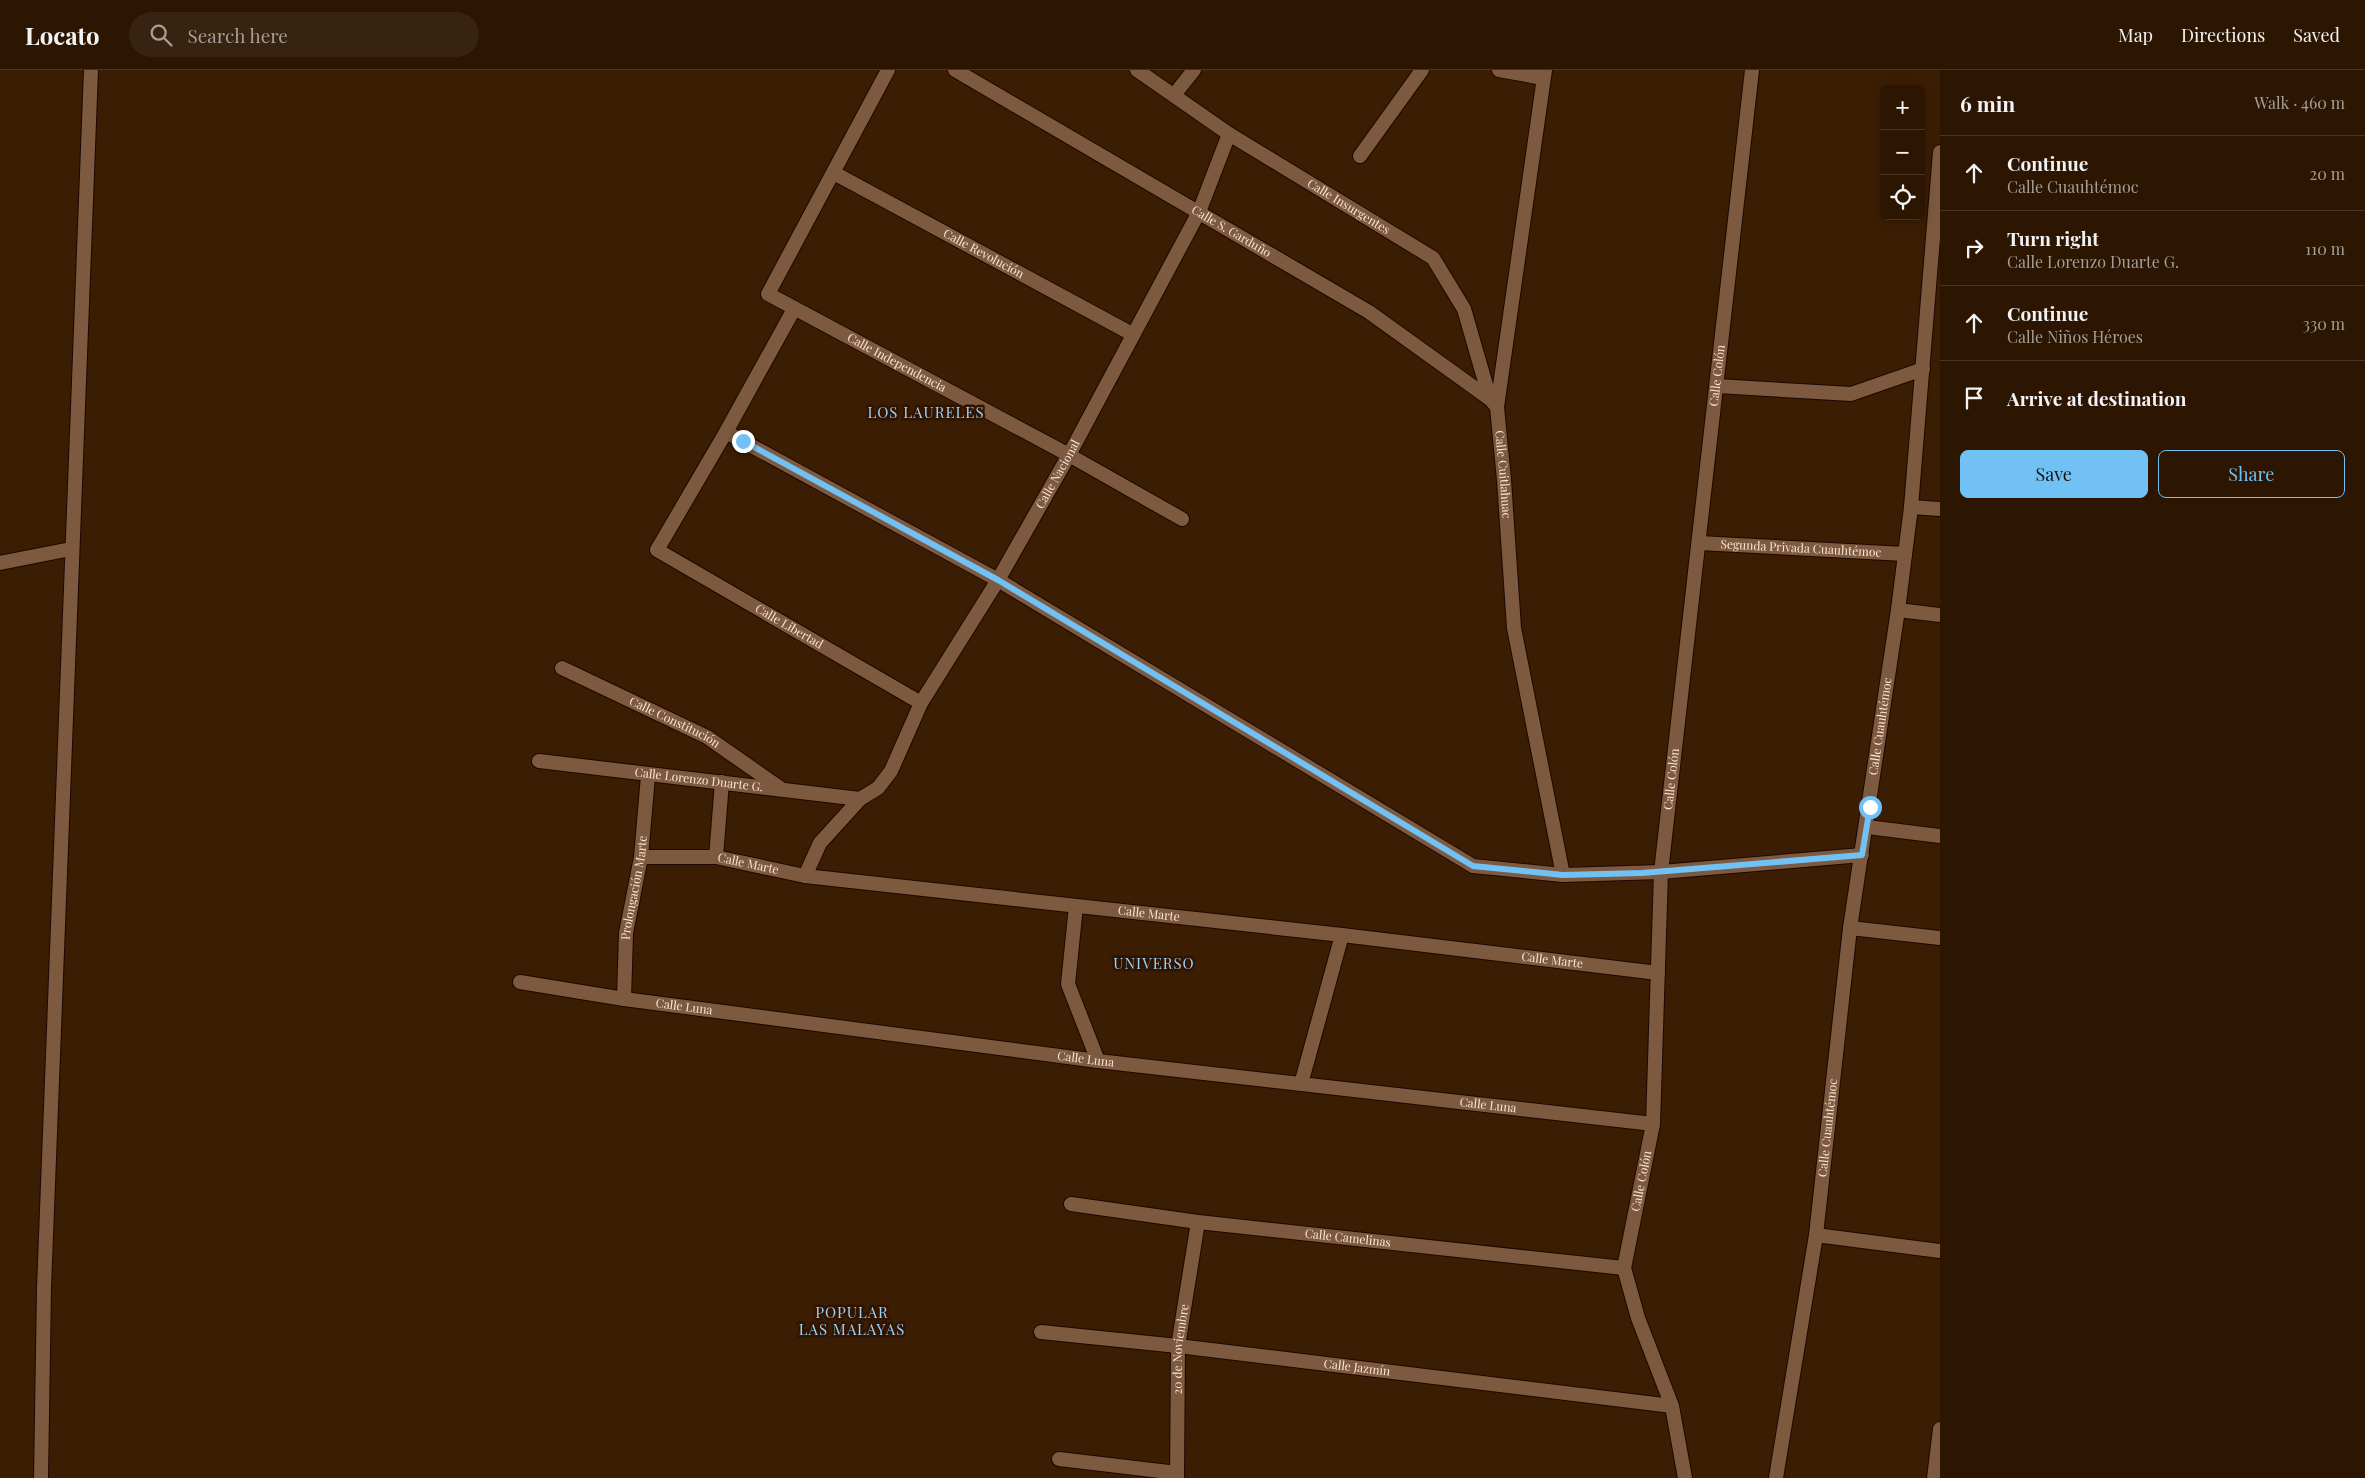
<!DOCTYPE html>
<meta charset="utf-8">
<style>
:root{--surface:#2c1602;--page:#382311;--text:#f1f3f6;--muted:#a69f99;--line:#483524;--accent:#72c1f5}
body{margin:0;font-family:"Playfair Display",serif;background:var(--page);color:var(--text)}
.controls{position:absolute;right:15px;top:15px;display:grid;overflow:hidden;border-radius:8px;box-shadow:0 2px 12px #0003}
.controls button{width:45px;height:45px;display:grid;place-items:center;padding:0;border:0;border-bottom:1px solid var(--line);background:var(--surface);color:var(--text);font:25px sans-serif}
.stop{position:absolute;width:15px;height:15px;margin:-11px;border:4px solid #72c1f5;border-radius:50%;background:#fff}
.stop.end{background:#72c1f5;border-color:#fff;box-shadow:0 1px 5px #0008}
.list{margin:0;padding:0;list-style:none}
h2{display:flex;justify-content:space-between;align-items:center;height:65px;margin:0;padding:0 20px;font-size:21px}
h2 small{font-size:16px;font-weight:400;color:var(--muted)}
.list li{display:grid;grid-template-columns:32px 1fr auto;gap:15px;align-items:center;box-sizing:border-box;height:75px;padding:0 20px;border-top:1px solid var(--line)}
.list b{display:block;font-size:19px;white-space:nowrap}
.list p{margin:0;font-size:16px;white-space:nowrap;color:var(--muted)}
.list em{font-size:16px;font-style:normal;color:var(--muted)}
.actions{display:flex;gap:10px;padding:15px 20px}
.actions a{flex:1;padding:11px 0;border:1px solid var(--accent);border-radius:8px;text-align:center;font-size:18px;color:var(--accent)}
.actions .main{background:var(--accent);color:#111}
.icon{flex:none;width:28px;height:28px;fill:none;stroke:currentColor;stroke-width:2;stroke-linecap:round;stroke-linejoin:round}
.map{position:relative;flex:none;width:1940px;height:1408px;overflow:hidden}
header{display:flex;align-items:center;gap:30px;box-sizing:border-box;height:70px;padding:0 25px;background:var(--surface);border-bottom:1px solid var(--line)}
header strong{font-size:24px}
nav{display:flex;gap:28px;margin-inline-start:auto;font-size:18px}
.search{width:350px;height:45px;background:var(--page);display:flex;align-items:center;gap:12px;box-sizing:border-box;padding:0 18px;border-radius:28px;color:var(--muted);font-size:19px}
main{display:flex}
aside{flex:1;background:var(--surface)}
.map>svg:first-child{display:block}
</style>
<header>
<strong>Locato</strong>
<div class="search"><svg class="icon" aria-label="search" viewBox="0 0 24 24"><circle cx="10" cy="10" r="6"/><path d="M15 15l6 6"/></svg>Search here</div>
<nav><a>Map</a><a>Directions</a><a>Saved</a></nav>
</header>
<main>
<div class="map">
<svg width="1940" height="1408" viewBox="0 0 1940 1408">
<rect width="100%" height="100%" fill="#3b1d03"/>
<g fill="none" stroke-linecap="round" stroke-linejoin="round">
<defs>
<g id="pedestrian">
<polyline points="1911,437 1940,439"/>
<polyline points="1898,540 1940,545"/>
</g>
<g id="minor">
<path id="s1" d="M888 0 768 224 1069 385 1182 449"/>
<path id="s2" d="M955 0 1369 242 1490 329 1497 337"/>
<path id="s3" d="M1137 0 1229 64 1433 188 1464 239 1490 329"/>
<polyline points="1499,0 1543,8"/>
<path id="s4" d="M1545 0 1497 337 1504 410 1514 558 1563 805"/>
<polyline points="1174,25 1194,0"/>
<polyline points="1360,86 1422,0"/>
<path id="s5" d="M834 103 1132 264"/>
<path id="s6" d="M794 239 726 362 657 480 921 633"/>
<polyline points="1717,316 1851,324 1923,299"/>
<polyline points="726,362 998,510 1473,796 1563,805 1661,802 1862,785"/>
<path id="s7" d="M1699 473 1905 484"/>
<polyline points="0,493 71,479"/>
<path id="s8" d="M562 598 707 667 780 718"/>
<path id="s9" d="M539 691 860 729"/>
<polyline points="1867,757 1940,766"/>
<path id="s10" d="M641 787H716L805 806 1342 865 1658 903"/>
<polyline points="716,787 722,712"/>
<path id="s11" d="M805 806 820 773 860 729 878 718 891 701 921 633 998 510 1069 385 1199 142 1229 64"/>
<polyline points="1076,836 1068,914 1098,991"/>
<polyline points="1850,858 1940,868"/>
<path id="s12" d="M520 912 624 929 1098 991 1653 1054"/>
<path id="s13" d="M624 929 626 863 641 787 648 706"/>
<polyline points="1301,1014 1342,865"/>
<path id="s14" d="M1071 1134 1198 1152 1624 1198"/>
<polyline points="1816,1165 1940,1181"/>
<path id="s15" d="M1041 1262 1178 1276 1672 1336"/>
<polyline points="1059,1389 1177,1403"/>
<polyline points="41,1408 44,1218 91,0"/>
<path id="s16" d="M1177 1408 1178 1276 1198 1152"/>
<path id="s17" d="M1685 1408 1672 1336 1638 1248 1624 1198 1653 1054 1661 802 1752 0"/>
<path id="s18" d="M1776 1408 1816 1165 1850 858 1898 540 1911 437 1940 82"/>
<polyline points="1934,1408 1940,1359"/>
</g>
</defs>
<!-- pedestrian casing -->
<use href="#pedestrian" stroke="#1d0800" stroke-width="16"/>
<!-- minor casing -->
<use href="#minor" stroke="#1d0800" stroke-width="16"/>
<!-- pedestrian -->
<use href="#pedestrian" stroke="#7c593f" stroke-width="14"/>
<!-- minor -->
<use href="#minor" stroke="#7c593f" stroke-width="14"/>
</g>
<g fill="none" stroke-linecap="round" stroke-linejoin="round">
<!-- route -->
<polyline stroke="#72c1f5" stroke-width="6" points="743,371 998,510 1473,796 1563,805 1642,803 1862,785 1870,737"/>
</g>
<g text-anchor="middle" stroke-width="5" stroke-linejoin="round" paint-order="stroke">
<!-- street labels -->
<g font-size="12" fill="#fae5d6" stroke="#301400">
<text dy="4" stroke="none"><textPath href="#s3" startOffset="252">Calle Insurgentes</textPath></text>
<text dy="4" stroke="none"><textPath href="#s2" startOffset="320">Calle S. Garduño</textPath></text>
<text dy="4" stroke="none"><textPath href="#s5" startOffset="170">Calle Revolución</textPath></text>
<text dy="4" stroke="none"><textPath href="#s1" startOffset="400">Calle Independencia</textPath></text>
<text dy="4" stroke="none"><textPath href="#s17" startOffset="1118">Calle Colón</textPath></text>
<text dy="4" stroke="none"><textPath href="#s4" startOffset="408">Calle Cuitlahuac</textPath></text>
<text dy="4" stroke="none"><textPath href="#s11" startOffset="479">Calle Nacional</textPath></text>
<text dy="4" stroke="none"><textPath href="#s7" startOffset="102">Segunda Privada Cuauhtémoc</textPath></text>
<text dy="4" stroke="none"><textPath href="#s6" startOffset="430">Calle Libertad</textPath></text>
<text dy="4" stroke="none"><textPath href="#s8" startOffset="125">Calle Constitución</textPath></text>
<text dy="4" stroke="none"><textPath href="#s18" startOffset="759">Calle Cuauhtémoc</textPath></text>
<text dy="4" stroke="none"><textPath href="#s17" startOffset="712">Calle Colón</textPath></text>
<text dy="4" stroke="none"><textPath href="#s9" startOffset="161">Calle Lorenzo Duarte G.</textPath></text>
<text dy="4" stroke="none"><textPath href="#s10" startOffset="108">Calle Marte</textPath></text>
<text dy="4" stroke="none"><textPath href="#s13" startOffset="112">Prolongación Marte</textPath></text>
<text dy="4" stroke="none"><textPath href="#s10" startOffset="512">Calle Marte</textPath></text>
<text dy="4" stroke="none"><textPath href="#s10" startOffset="918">Calle Marte</textPath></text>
<text dy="4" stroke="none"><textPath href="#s12" startOffset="166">Calle Luna</textPath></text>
<text dy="4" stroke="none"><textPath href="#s12" startOffset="571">Calle Luna</textPath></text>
<text dy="4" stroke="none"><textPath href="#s12" startOffset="976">Calle Luna</textPath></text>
<text dy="4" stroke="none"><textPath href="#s18" startOffset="354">Calle Cuauhtémoc</textPath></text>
<text dy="4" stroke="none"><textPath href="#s17" startOffset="308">Calle Colón</textPath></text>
<text dy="4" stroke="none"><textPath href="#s14" startOffset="279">Calle Camelinas</textPath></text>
<text dy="4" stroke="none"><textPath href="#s16" startOffset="129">20 de Noviembre</textPath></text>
<text dy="4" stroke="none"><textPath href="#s15" startOffset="318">Calle Jazmín</textPath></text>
</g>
<!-- quarter labels -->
<g font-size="15" letter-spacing="1" fill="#9ad3fa" stroke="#301400">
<text x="926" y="348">LOS LAURELES</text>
<text x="1154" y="899">UNIVERSO</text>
<text x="852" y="1248">POPULAR<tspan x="852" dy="17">LAS MALAYAS</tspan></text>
</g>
</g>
</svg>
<div class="controls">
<button>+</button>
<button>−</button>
<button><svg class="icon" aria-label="locate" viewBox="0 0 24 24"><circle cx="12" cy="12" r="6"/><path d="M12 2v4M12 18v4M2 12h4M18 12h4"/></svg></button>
</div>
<div class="stop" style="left:1870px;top:737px"></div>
<div class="stop end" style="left:743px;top:371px"></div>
</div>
<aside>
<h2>6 min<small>Walk · 460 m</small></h2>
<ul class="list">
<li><svg class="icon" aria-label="ahead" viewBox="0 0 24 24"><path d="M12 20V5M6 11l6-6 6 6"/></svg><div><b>Continue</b><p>Calle Cuauhtémoc</p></div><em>20 m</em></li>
<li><svg class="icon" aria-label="right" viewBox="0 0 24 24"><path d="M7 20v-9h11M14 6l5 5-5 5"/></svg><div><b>Turn right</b><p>Calle Lorenzo Duarte G.</p></div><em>110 m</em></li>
<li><svg class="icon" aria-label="ahead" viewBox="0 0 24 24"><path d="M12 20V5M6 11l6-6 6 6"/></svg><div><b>Continue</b><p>Calle Niños Héroes</p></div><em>330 m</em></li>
<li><svg class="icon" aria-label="arrive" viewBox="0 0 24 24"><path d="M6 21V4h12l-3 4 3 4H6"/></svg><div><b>Arrive at destination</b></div></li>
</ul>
<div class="actions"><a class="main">Save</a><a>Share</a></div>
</aside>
</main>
